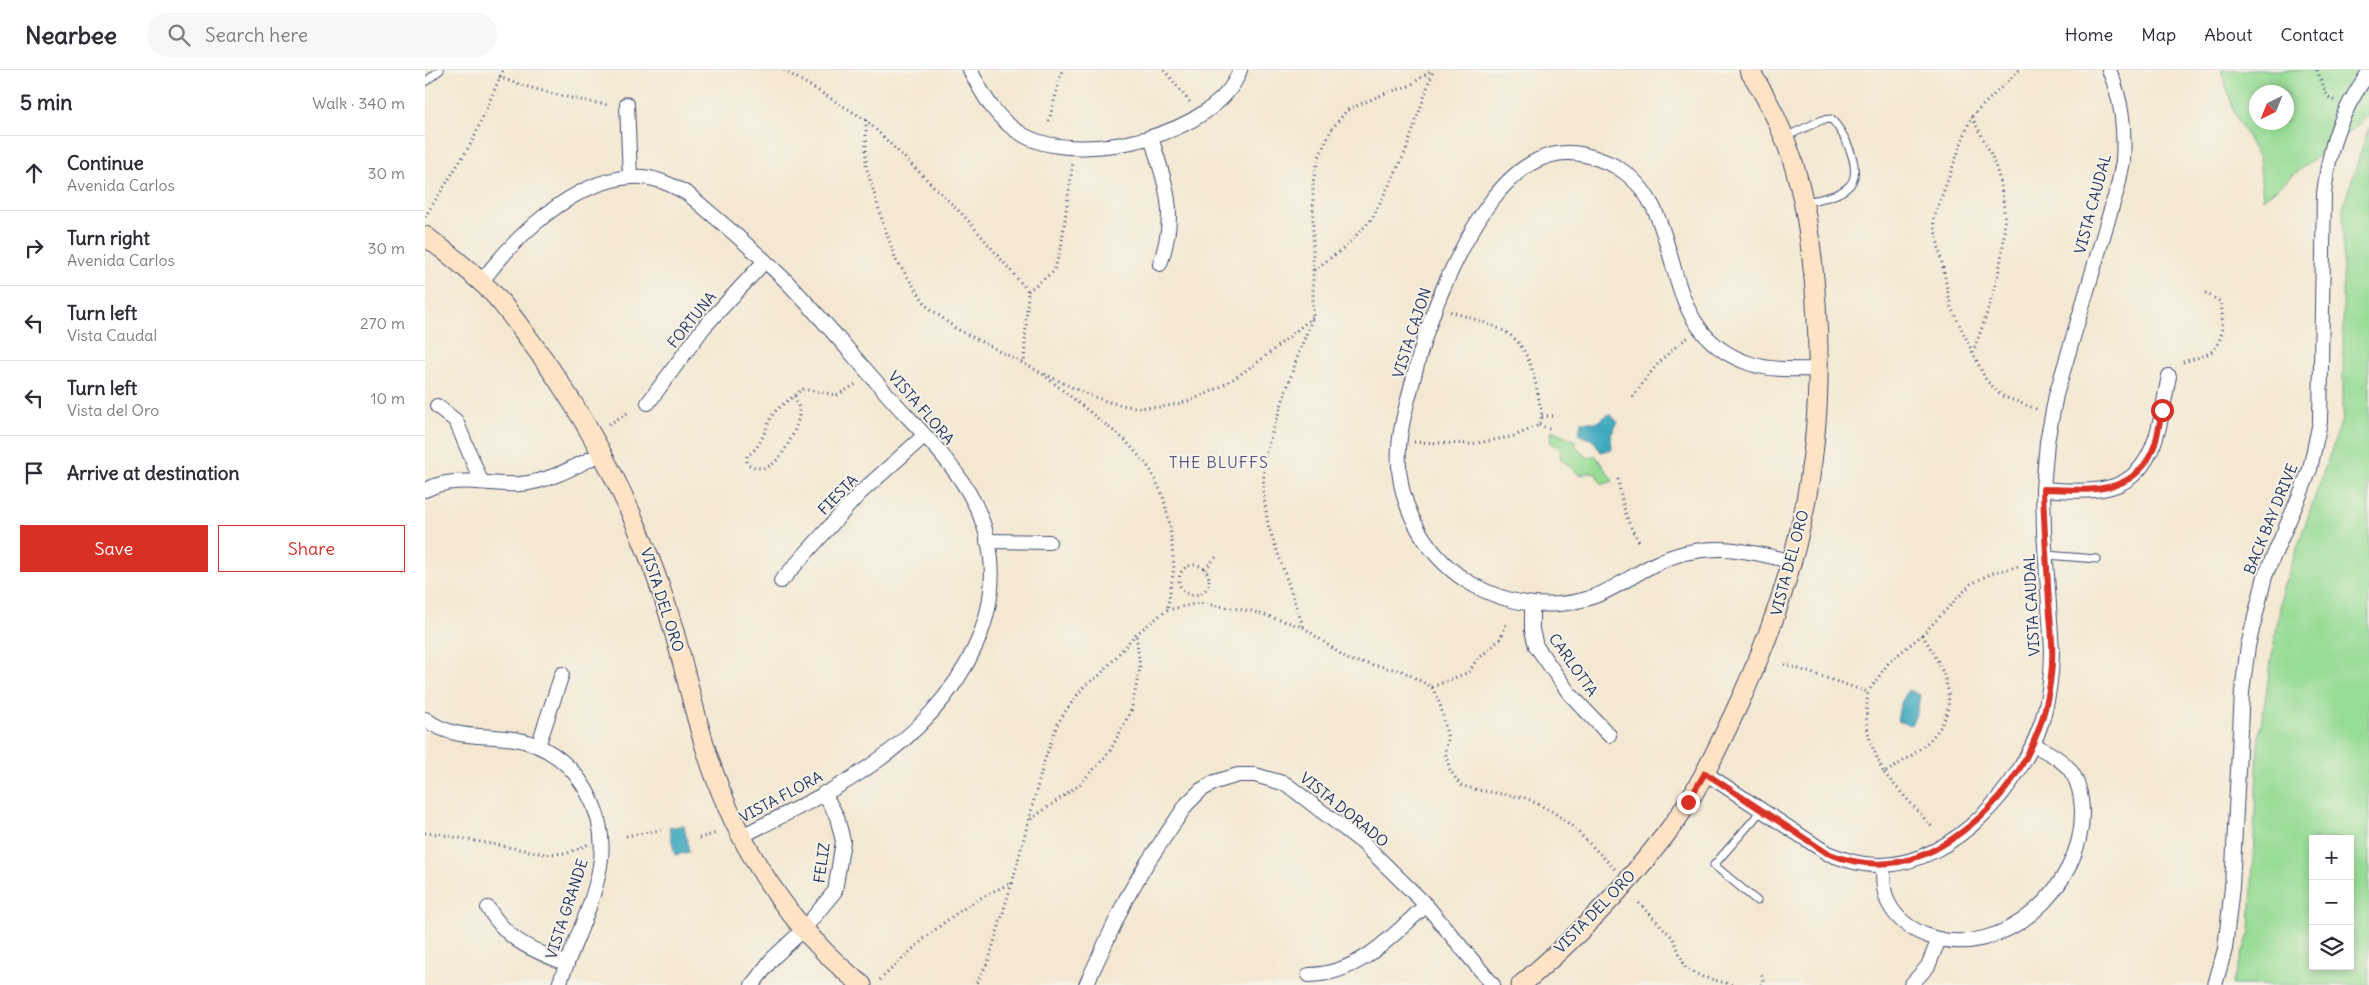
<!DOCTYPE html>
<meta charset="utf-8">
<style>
:root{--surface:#fff;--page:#f7f7f7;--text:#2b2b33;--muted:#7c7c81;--line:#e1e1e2;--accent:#d93025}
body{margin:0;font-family:Delius,sans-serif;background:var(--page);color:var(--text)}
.controls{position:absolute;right:15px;bottom:15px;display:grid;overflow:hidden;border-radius:0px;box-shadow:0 2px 8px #0003}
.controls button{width:45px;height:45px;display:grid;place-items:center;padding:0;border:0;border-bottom:1px solid var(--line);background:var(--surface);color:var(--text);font:25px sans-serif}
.compass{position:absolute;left:1824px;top:15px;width:45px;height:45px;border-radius:50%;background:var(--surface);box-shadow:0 2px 8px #0003;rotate:223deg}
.stop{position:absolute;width:15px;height:15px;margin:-11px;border:4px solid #d93025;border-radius:50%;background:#fff}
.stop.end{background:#d93025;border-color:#fff;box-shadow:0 1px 5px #0008}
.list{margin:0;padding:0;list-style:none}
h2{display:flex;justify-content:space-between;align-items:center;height:65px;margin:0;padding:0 20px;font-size:21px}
h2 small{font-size:16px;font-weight:400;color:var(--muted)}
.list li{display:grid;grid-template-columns:32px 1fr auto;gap:15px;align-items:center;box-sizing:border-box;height:75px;padding:0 20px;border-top:1px solid var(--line)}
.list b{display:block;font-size:19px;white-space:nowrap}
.list p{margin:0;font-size:16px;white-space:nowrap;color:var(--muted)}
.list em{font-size:16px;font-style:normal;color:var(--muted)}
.actions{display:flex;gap:10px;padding:15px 20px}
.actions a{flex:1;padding:11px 0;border:1px solid var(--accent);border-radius:0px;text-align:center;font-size:18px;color:var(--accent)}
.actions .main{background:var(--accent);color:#fff}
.icon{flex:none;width:28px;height:28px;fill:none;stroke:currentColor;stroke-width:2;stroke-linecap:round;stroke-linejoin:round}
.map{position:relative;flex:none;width:1944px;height:915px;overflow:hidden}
header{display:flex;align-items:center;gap:30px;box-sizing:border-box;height:70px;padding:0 25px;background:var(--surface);border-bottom:1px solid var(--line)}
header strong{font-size:24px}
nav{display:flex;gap:28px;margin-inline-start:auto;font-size:18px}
.search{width:350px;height:45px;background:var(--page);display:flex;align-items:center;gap:12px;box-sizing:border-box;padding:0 18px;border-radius:28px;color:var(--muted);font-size:19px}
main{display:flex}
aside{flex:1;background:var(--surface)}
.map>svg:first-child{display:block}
</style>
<header>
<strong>Nearbee</strong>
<div class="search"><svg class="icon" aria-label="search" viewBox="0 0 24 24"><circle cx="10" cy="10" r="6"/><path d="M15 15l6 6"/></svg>Search here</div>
<nav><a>Home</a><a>Map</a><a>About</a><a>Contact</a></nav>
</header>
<main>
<aside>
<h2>5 min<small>Walk · 340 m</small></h2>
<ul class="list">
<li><svg class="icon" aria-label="ahead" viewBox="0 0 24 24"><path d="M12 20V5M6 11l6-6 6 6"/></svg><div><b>Continue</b><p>Avenida Carlos</p></div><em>30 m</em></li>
<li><svg class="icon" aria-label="right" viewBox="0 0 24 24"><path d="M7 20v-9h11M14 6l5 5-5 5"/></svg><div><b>Turn right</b><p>Avenida Carlos</p></div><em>30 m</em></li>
<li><svg class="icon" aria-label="left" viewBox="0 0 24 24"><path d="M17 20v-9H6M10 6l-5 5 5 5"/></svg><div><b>Turn left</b><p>Vista Caudal</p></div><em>270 m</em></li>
<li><svg class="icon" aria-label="left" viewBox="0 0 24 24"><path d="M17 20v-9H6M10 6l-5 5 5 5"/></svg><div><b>Turn left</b><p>Vista del Oro</p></div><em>10 m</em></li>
<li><svg class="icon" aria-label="arrive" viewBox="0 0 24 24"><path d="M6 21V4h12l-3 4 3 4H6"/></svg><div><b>Arrive at destination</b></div></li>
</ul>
<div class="actions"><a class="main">Save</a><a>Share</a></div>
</aside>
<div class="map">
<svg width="1944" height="915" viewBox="0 0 1944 915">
<rect width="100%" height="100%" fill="#f7f3e8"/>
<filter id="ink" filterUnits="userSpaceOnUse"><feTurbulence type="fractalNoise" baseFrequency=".02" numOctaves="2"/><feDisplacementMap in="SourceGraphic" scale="10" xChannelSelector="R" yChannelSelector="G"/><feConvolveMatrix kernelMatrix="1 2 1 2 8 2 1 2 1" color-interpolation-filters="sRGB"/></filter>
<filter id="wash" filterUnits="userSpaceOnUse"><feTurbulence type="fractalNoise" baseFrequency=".0096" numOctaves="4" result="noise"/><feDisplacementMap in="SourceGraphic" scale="20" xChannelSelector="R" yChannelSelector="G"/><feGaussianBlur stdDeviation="1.12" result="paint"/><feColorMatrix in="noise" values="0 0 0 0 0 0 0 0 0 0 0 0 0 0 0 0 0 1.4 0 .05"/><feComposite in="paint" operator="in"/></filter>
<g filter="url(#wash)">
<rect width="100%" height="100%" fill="#f4e8d2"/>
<!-- green -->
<g fill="#97dc95" stroke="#59867a" fill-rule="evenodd">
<path d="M1796 0H1944V46L1838 129 1834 89 1810 44ZM1832 22H1862V52H1832Z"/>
<path d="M1944 57V915H1807L1825 861 1833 674 1858 518 1918 347V137ZM1888 769H1925V896H1888Z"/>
<polygon points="1127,360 1151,371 1151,378 1163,388 1170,385 1188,411 1177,415 1171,404 1166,402 1155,405 1135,388 1136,379 1125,373"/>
</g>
<!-- water -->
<g fill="#3ea9be" stroke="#2c6c8e">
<polygon points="1184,344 1193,352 1186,365 1187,379 1176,382 1168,370 1154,365 1156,352 1172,352"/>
<polygon points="1483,620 1495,625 1493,640 1486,655 1472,651 1475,635"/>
<polygon points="259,755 264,782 250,785 244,758"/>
</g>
</g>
<g filter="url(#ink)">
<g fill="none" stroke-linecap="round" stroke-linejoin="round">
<defs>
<g id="lane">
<polyline points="0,12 15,0"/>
<path d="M1360 67 1397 50 1406 49C1419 61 1439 101 1424 116 1413 127 1394 129 1380 132"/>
<polyline points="1621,485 1672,489"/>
<polyline points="1332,831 1289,795 1337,740"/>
</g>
<g id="street">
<path d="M545 0C559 27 572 51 600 66 657 96 793 65 815 0"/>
<polyline points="202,34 205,107"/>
<path d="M726 67C741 117 753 142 735 194"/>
<path d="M57 211C90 167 147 111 206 107 227 105 245 114 263 124 297 153 331 181 362 212 397 248 429 287 462 324 489 355 523 386 544 423 605 528 533 636 445 696 405 724 359 744 317 766"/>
<polyline points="223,333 279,257 340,191"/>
<polyline points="12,336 31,351 56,411"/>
<path d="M1618 419C1635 420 1652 422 1669 420 1732 416 1734 354 1744 306"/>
<path d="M0 420C33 404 61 416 95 414 124 412 151 396 177 383"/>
<polyline points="562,471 624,472"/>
<path d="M1368 492C1319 479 1278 470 1230 494 1194 512 1178 530 1134 534 1102 537 1068 528 1040 510 998 482 970 430 974 378 975 357 981 338 986 318 995 281 1005 246 1021 212 1043 164 1081 85 1141 83 1157 82 1173 88 1188 95 1270 139 1222 260 1326 294 1348 301 1371 299 1394 299"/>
<polyline points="356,511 435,423 499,366"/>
<polyline points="1107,534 1107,560 1111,576 1144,623 1184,665"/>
<path d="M0 649C34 674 66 661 102 672 154 688 184 744 175 796 168 837 147 876 134 915"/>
<polyline points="113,676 137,604"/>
<path d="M1280 703 1402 783C1420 790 1438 796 1457 795 1529 793 1597 715 1617 651 1624 627 1627 604 1627 580L1619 461 1618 419 1622 372 1631 325 1693 116 1698 91C1700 58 1697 30 1684 0"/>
<path d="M1458 795C1458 808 1458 821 1463 832 1471 849 1487 860 1503 866 1578 892 1658 817 1657 742 1656 704 1642 690 1608 675"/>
<path d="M63 838C85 873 106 879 142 894"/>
<path d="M884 905C934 904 966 867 1001 835"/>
<polyline points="327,915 347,889 378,860 410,821 418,771 412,747 399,723"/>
<polyline points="661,915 701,829 722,793 762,734 776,720 790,712 813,705 830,705 861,714 938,773 1001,835 1068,915"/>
<polyline points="1486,915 1503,896 1514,869"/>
<path d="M1790 915 1800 879 1807 817 1817 622 1823 576 1840 506 1877 420 1885 399 1895 352 1899 124C1905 73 1914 45 1944 2"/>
</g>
<g id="secondary">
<path d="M0 166C19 180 38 195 55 211 74 227 89 249 104 269 163 348 209 437 240 532 257 582 266 635 283 686 311 773 364 858 437 915"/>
<path d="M1096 915C1149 870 1199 818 1241 764 1269 728 1288 688 1307 648 1373 511 1402 385 1391 233 1385 146 1373 74 1324 0"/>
</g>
</defs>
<!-- lane casing -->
<use href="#lane" stroke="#3c4b6f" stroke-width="9"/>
<!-- street casing -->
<use href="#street" stroke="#3c4b6f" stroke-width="16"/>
<!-- secondary casing -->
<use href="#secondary" stroke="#3c4b6f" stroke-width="21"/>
<!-- path -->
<g stroke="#3c4b6f" stroke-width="3" stroke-dasharray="1 4" stroke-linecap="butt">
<polyline points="359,0 441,50 540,147 603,221 599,293"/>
<polyline points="739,0 767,35"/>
<polyline points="1594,0 1546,47 1508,150 1526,237 1561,310 1577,326 1614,340"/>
<polyline points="1892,0 1902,26 1910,31"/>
<path d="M74 7C104 19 151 30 183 35"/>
<path d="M1547 47C1554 62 1564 77 1569 92 1593 158 1571 220 1548 282"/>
<polyline points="441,50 441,96 458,153 471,190 502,236 530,258 615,302 701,371 725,399 738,426 745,455 749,498 742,540"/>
<polyline points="624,51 637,0"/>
<polyline points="0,147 47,72 78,0"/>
<polyline points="889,200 919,178 947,149 980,83 1008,1"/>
<polyline points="603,221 629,201 636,178 648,91"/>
<path d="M1758 292C1767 289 1776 288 1784 283 1800 275 1798 246 1796 232L1777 221"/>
<path d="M620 304C644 316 675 332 702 336 777 348 835 290 888 247"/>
<path d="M370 326C372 331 374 337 374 342 375 355 357 391 344 396 336 400 329 397 322 394V386C337 376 339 361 347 346 354 335 368 328 377 319L412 325 433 313"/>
<path d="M1208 327C1223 304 1241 282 1264 267"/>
<polyline points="1117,346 1130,346"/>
<polyline points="184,354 204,342"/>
<polyline points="1114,355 1127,360"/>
<path d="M989 372 1047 374 1090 366 1114 355 1117 346C1112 321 1108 281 1085 265 1067 253 1044 248 1024 241"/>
<path d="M1193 409C1197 433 1201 452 1215 473"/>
<circle cx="769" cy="510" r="15"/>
<polyline points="780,499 791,487"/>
<polyline points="878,556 843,455 838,421 840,384 874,282 888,247 888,112 894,87 906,60 922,40 961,23 984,16 1007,0"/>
<polyline points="1497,565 1546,514 1567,503 1594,496"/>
<path d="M1359 594 1443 622C1439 661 1443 668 1459 703 1527 663 1544 634 1497 565L1464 592 1443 622"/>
<polyline points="1007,617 1044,602 1050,592 1076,568 1081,554"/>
<polyline points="1459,703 1507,757"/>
<polyline points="606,749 654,715 684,683 706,641 715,598 711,564"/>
<polyline points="0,763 13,764 120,784 143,783 164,774"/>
<polyline points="201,766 236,760"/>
<polyline points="274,768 292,763"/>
<polyline points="587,813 619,692 632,655 642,639 659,616 675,605 711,564 742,540 774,533 826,541 878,557 924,590 977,601 1007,617 1016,637 1023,669 1020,682 1025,700 1035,715 1053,720 1101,728 1128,742 1147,756 1190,799"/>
<polyline points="1214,833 1248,868 1261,899 1278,907 1308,915"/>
<path d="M455 910C494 872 536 833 587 813L563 892 550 915"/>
<polyline points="1336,915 1338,911 1336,901"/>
</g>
<!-- lane -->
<use href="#lane" stroke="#fff" stroke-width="7"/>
<!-- street -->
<use href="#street" stroke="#fff" stroke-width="14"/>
<!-- secondary -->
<use href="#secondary" stroke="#fee4c5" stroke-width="19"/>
</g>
</g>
<g fill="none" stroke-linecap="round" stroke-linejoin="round" filter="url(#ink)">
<!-- route -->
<path stroke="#d93025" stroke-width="6" d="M1263 732 1280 703 1402 783C1446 801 1488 796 1527 769 1583 731 1619 673 1626 605 1629 582 1626 557 1624 533 1622 495 1619 457 1618 419 1663 420 1712 427 1730 374 1733 364 1735 351 1737 340"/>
</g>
<g text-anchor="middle" stroke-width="4" stroke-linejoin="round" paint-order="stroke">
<!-- street labels -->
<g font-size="15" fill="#1b2f5e" stroke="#f7f3e8">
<text transform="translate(1668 134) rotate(-75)" y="5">VISTA CAUDAL</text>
<text transform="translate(267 250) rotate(-51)" y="5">FORTUNA</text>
<text transform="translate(987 263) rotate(-72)" y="5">VISTA CAJON</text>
<text transform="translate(496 338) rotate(49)" y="5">VISTA FLORA</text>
<text transform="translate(413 425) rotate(-46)" y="5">FIESTA</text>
<text transform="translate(1846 449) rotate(-68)" y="5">BACK BAY DRIVE</text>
<text transform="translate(1365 493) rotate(-75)" y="5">VISTA DEL ORO</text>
<text transform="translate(237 530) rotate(72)" y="5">VISTA DEL ORO</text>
<text transform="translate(1607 535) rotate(-93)" y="5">VISTA CAUDAL</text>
<text transform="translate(1148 595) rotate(55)" y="5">CARLOTTA</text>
<text transform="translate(356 727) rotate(-28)" y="5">VISTA FLORA</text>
<text transform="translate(919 740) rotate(39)" y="5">VISTA DORADO</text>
<text transform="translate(397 793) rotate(-82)" y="5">FELIZ</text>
<text transform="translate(142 839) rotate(-72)" y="5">VISTA GRANDE</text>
<text transform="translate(1170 842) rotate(-46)" y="5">VISTA DEL ORO</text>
</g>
<!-- neighbourhood labels -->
<g font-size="16" letter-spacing="1" fill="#575783" stroke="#f7f3e8">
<text x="794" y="398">THE BLUFFS</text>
</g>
</g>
</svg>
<div class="controls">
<button>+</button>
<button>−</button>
<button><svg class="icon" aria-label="layers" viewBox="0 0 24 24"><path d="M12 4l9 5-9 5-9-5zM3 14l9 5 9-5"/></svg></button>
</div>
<svg class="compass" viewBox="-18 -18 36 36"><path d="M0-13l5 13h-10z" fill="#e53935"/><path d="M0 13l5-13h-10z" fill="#7c7c81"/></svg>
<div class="stop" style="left:1737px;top:340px"></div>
<div class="stop end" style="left:1263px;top:732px"></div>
</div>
</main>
